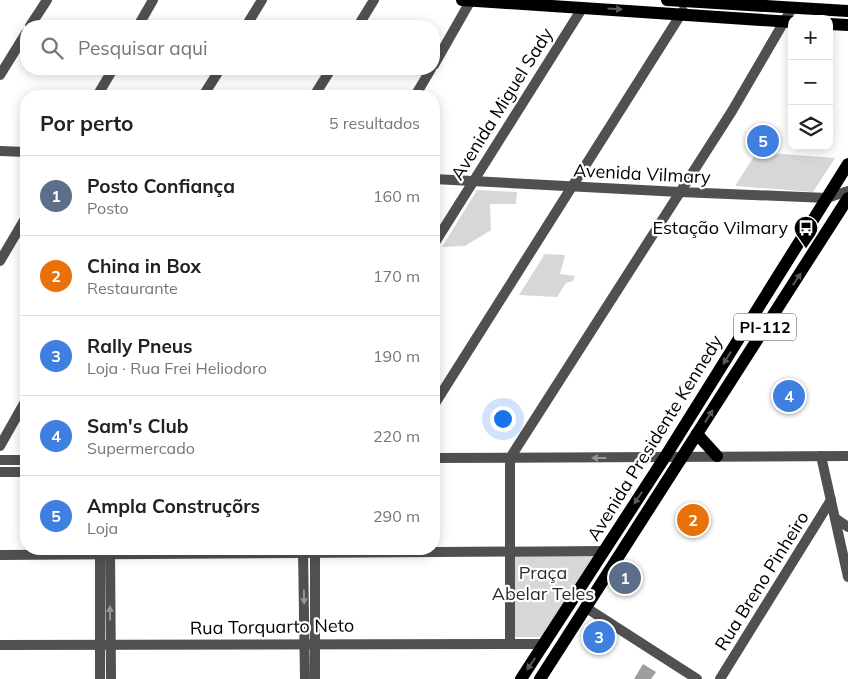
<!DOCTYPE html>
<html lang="pt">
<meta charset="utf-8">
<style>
:root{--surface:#fff;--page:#f6f6f6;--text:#222;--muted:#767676;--line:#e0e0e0;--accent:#000}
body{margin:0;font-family:Mulish,sans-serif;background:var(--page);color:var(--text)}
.controls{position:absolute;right:15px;top:15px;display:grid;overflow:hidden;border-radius:10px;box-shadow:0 2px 12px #0003}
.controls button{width:45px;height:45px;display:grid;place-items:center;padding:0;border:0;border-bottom:1px solid var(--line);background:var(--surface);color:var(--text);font:25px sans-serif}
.you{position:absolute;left:502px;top:418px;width:18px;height:18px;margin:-12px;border:4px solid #fff;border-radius:50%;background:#1a73e8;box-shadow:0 0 0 8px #1a73e833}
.badge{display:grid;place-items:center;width:32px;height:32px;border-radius:50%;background:var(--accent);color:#fff;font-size:16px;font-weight:700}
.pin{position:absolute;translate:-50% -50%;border:2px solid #fff;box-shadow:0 1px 5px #0006}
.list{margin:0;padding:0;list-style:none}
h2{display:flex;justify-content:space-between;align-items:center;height:65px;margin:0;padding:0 20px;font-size:21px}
h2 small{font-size:16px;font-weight:400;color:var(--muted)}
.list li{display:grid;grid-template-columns:32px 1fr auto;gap:15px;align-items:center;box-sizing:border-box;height:80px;padding:0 20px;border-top:1px solid var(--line)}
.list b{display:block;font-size:19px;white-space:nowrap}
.list p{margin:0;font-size:16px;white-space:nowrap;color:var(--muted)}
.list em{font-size:16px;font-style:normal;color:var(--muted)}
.icon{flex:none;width:28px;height:28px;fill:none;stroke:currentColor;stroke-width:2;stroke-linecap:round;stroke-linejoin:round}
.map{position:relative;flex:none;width:848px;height:679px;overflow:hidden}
.search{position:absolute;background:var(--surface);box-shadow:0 2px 12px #0003;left:20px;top:20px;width:420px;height:55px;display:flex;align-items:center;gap:12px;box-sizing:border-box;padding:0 18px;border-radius:20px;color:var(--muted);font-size:19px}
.panel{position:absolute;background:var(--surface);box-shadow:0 2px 12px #0003;left:20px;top:90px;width:420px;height:465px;border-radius:20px}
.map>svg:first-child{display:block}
</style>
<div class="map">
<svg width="848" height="679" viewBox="0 0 848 679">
<rect width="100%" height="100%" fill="#fff"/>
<!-- green -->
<g fill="#d7d7d7">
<polygon points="757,152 835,158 813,192 735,186"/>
<polygon points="477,190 517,192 516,204 490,204 491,230 465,246 442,247"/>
<polygon points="545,254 565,255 560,274 575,276 573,281 566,283 557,297 519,295"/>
<polygon points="510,551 604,551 546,637 512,637"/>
</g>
<!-- water -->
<polygon fill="#9e9e9e" points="643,664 656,672 651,679 634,679"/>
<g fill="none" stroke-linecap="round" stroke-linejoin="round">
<!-- minor -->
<g stroke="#505050" stroke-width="10">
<polyline points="30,26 47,0"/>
<polyline points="138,26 153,0"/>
<polyline points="246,26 262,0"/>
<polyline points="358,26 374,0"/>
<polyline points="434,65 471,0"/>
<polyline points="0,75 26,33"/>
<polyline points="97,96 113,69"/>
<polyline points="203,96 220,69"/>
<polyline points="314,96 331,69"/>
<polyline points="415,96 431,69"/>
<polyline points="0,151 26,152"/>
<polyline points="434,179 680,192 827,198 848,191"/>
<polyline points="434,244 583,7"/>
<polyline points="0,261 26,217"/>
<polyline points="434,405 683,11"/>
<polyline points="0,446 26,400"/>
<polyline points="821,456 848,577"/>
<polyline points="434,458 848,456"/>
<polyline points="0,460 26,460"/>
<polyline points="0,472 26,472"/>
<polyline points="835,518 848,527"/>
<polyline points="110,549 111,679"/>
<polyline points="303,549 305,679"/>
<polyline points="0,555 604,551"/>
<polyline points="585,607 697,679"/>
<polyline points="510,643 510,458 732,111 792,8"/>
<polyline points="0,645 545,644"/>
<polyline points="100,679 100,550"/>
<polyline points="315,679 315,549"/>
<polyline points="720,679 831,500"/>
</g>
<!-- major -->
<g stroke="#000" stroke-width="12">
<polyline points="462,0 792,22"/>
<polyline points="667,0 848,11"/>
<polyline points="829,24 848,25"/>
<polyline points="697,434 717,456"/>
<polyline points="521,679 665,457 848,164"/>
<polyline points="540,679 848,198"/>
</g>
</g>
<!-- one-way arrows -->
<defs><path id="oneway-solid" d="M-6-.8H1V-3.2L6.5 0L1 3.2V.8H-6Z" transform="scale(1.25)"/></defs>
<g fill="#595959">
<use href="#oneway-solid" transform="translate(615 9) rotate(3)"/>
<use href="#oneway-solid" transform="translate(797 279) rotate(-56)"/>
<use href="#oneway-solid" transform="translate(727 358) rotate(122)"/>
<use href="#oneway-solid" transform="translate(709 416) rotate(-58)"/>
<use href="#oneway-solid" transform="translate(638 498) rotate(123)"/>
<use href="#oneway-solid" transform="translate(531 664) rotate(124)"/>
</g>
<g fill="#969696">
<use href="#oneway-solid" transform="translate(599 458) rotate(180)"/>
<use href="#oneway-solid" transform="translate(304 597) rotate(89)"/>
<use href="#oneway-solid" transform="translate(110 613) rotate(-90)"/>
</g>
<!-- icons -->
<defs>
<symbol id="bus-pin" viewBox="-11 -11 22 30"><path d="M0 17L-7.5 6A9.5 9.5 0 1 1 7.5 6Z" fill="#000" stroke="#fff"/><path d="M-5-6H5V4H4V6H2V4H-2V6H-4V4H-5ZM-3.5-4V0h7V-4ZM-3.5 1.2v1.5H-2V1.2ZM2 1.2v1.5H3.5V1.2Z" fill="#fff"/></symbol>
</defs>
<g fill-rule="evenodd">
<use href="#bus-pin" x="792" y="214" width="28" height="38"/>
</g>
<g text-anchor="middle" stroke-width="4.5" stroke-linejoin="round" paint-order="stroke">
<!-- shield labels -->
<rect fill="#fff" stroke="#4c4c4c" stroke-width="1" x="734" y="313.5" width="62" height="27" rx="4"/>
<g font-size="16" font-weight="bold" fill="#000">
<text x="765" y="333">PI-112</text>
</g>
<!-- street labels -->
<g font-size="18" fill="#000" stroke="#fff">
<text transform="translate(502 104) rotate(-58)" y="6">Avenida Miguel Sady</text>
<text transform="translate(642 174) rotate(3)" y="6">Avenida Vilmary</text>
<text transform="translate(655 438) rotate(-58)" y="6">Avenida Presidente Kennedy</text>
<text transform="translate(762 581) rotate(-58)" y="6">Rua Breno Pinheiro</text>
<text transform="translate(272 627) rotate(-1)" y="6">Rua Torquarto Neto</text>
</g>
<!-- poi labels -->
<g font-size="18" fill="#000" stroke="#fff" text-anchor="end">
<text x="788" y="234">Estação Vilmary</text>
</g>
<!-- park labels -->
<g font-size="18" fill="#2e2e2e" stroke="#fff">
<text x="543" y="579">Praça<tspan x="543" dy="21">Abelar Teles</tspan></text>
</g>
</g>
</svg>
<div class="controls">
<button>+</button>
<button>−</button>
<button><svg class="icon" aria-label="layers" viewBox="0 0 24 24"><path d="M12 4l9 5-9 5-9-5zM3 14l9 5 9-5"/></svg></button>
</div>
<div class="you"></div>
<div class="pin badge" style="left:625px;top:578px;background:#5c6f8a">1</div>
<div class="pin badge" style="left:693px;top:520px;background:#e8710a">2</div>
<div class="pin badge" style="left:599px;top:637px;background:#3f7fe0">3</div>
<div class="pin badge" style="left:789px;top:396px;background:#3f7fe0">4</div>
<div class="pin badge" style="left:763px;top:141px;background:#3f7fe0">5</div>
<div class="search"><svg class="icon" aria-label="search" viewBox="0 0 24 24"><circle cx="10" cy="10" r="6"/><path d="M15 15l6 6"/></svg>Pesquisar aqui</div>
<section class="panel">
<h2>Por perto<small>5 resultados</small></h2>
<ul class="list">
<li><span class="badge" style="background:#5c6f8a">1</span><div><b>Posto Confiança</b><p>Posto</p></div><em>160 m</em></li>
<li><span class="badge" style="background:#e8710a">2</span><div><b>China in Box</b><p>Restaurante</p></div><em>170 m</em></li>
<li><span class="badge" style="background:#3f7fe0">3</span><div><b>Rally Pneus</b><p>Loja · Rua Frei Heliodoro</p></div><em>190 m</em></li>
<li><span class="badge" style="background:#3f7fe0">4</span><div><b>Sam's Club</b><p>Supermercado</p></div><em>220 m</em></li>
<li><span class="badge" style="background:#3f7fe0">5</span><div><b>Ampla Construçõrs</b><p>Loja</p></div><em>290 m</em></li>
</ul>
</section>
</div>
